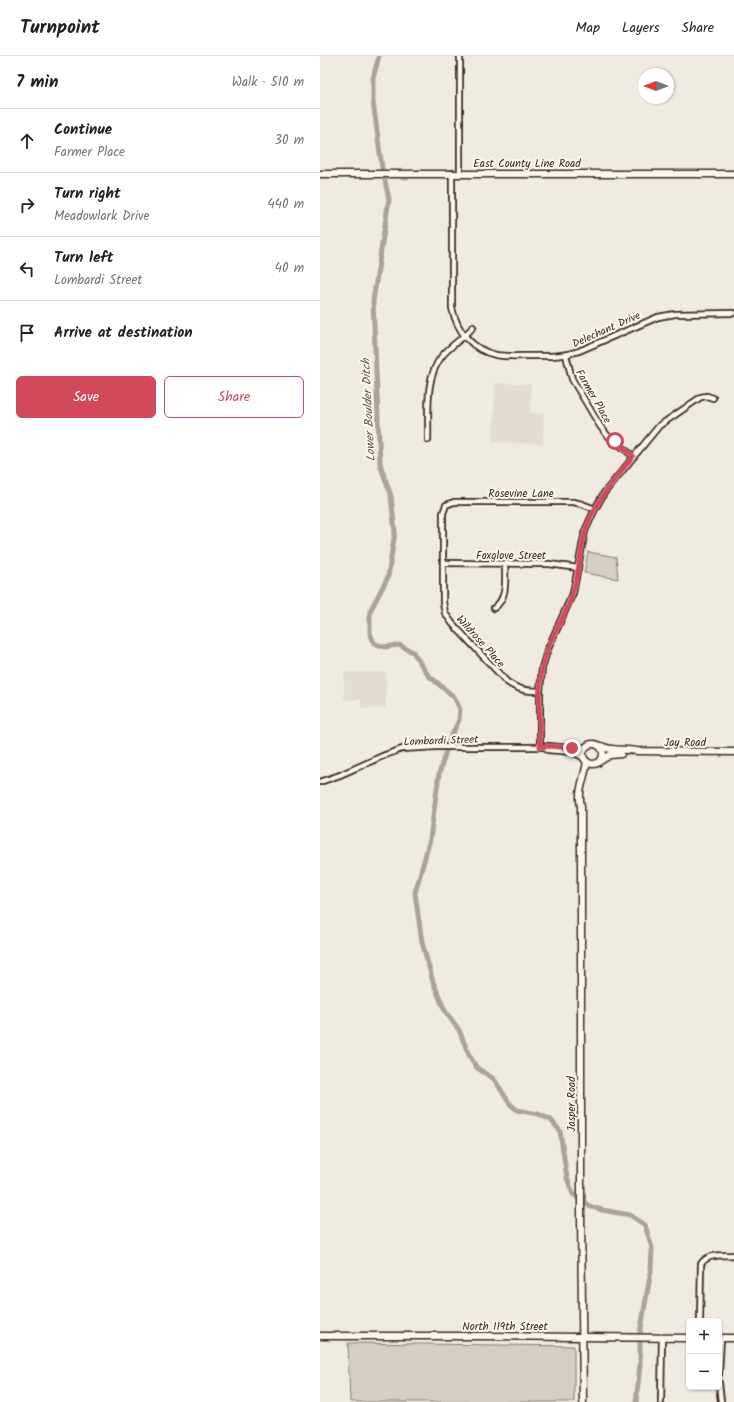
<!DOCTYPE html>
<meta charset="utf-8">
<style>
:root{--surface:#fff;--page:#f6f6f6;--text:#202124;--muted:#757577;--line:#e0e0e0;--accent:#d1495b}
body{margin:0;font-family:Kalam,sans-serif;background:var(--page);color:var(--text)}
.controls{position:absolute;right:12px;bottom:12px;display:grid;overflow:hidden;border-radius:6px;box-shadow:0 1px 3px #0004}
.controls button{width:36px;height:36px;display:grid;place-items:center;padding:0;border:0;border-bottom:1px solid var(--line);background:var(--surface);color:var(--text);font:20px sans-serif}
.compass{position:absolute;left:318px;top:12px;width:36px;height:36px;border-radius:50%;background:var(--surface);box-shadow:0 1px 3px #0004;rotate:270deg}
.stop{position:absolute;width:12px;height:12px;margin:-9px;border:3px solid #d1495b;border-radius:50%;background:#fff}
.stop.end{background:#d1495b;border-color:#fff;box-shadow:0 1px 4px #0008}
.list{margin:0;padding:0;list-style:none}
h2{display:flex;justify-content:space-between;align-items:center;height:52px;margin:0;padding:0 16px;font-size:17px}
h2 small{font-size:13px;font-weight:400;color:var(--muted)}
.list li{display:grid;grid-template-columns:26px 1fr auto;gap:12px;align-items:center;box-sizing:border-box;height:64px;padding:0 16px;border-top:1px solid var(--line)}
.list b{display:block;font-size:15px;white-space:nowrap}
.list p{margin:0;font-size:13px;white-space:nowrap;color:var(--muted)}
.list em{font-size:13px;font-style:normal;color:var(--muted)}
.actions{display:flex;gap:8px;padding:12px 16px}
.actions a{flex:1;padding:9px 0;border:1px solid var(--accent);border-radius:6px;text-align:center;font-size:14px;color:var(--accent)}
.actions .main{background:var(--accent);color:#fff}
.icon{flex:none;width:22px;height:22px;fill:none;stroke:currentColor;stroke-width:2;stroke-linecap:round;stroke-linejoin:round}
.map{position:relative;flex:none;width:414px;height:1346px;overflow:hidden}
header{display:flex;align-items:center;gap:24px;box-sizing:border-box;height:56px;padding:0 20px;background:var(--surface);border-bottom:1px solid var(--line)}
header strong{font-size:19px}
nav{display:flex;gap:22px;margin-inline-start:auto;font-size:14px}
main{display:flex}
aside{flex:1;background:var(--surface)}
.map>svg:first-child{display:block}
</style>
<header>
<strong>Turnpoint</strong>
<nav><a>Map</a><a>Layers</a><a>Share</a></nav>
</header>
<main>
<aside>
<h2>7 min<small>Walk · 510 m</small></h2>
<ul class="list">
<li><svg class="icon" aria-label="ahead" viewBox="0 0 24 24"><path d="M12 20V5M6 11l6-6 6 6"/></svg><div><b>Continue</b><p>Farmer Place</p></div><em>30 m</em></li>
<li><svg class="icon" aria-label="right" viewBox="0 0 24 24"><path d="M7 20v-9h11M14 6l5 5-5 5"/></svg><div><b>Turn right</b><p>Meadowlark Drive</p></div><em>440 m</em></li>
<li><svg class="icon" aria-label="left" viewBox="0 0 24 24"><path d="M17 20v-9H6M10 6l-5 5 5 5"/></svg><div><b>Turn left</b><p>Lombardi Street</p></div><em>40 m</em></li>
<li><svg class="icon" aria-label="arrive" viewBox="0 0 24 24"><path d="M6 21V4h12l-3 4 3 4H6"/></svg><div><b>Arrive at destination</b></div></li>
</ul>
<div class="actions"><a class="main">Save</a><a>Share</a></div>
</aside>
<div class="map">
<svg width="414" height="1346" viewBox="0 0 414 1346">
<rect width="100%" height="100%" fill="#f0ebe0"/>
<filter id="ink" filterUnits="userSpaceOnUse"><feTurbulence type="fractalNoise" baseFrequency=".025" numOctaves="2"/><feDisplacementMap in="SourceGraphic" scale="8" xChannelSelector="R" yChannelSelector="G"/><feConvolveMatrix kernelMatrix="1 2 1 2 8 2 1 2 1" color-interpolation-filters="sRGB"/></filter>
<g filter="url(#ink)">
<!-- built -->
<g fill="#e2dcd1">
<polygon points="175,327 211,328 210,357 224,357 223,388 173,386"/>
<polygon points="24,616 66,616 66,652 41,652 41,644 24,644"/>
</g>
<!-- green -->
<g fill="#d5cec3" stroke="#887c70">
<polygon points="268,496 296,501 298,523 264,517"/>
<polygon points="28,1287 254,1290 254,1346 30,1346"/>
</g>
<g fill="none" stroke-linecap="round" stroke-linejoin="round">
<!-- canal -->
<g stroke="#aca397" stroke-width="5">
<polyline points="59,0 53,22 53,45 62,112 69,143 53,245 60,408 71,440 75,476 68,521 50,555 50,577 54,587 64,591 79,589 93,596 108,619 134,641 140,653 139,664 129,685 119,718 110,783 95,837 102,886 113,926 125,955 139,974 149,999 157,1012 174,1023 190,1048 197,1054 218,1058 231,1064 240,1075 247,1122 253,1138 269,1150 282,1154 310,1159 325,1169 332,1192 331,1214 320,1278"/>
<polyline points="316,1346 320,1309 320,1287"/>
</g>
<defs>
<g id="street">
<polyline points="140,0 140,117"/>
<path d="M132 117V252C137 275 152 294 176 299 187 301 199 300 210 300 227 300 242 301 259 295L338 261 355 258 414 257"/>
<polyline points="246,299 252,323 280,370 287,379 313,400"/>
<path d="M108 384C109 357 104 322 122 300 131 289 144 282 153 271"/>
<polyline points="123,507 229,508 258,512"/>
<path d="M174 552C188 542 185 524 185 508"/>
<path d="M220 635C207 635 198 634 187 626L132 567 125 557 123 546V457L126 449 134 446H253L262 448 275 453"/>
<polyline points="220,691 220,635 222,612 227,595 253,537 265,475 275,453 284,437 339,370 381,341 387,340 393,342"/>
<polyline points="225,691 228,694 253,696 264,702"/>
<polyline points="0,726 20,719 65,699 82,693 116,691 225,691 229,690 260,693 265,691"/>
<path d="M380 1265 381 1208C388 1197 402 1200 414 1199"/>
<polyline points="399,1318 401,1282"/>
<polyline points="399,1327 401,1346"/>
<polyline points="341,1346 342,1282"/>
</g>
<g id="secondary">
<polyline points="0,118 414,118"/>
<circle cx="273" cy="698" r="10"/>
<path d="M281 690C292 696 304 692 316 695L414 696"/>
<polyline points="282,704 290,699 301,698"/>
<polyline points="0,1280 162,1280 369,1282"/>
<polyline points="399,1282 414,1282"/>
<path d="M263 1346 261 1156V750C257 736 265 720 267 706"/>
</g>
</defs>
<!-- street casing -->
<use href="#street" stroke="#3b2a1e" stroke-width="8"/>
<!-- secondary casing -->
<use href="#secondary" stroke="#3b2a1e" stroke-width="9"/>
<!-- street -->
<use href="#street" stroke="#fbf7ec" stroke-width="4.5"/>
<!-- secondary -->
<use href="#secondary" stroke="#fbf7ec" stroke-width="6"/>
</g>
</g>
<g fill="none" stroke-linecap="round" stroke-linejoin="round" filter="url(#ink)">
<!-- route -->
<path stroke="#d1495b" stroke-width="5" d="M252 692 229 690 220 691C220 660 216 624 227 595 234 575 247 557 253 536 259 517 260 496 265 477 273 447 295 424 313 400L295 385"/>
</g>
<g text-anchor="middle" stroke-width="4" stroke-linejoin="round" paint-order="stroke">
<!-- street labels -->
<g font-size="11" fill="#3b2a1e" stroke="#fbf7ec">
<text x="207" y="111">East County Line Road</text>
<text transform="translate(286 273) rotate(-24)" y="4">Delechant Drive</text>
<text transform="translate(274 340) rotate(60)" y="4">Farmer Place</text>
<text x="201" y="441">Rosevine Lane</text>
<text x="191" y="503">Foxglove Street</text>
<text transform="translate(161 585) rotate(48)" y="4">Wildrose Place</text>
<text transform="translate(121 684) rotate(-2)" y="4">Lombardi Street</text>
<text x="365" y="690">Jay Road</text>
<text transform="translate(251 1048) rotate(-90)" y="4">Jasper Road</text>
<text x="185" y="1274">North 119th Street</text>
</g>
<!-- water labels -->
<g font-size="12" font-style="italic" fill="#635448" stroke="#fbf7ec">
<text transform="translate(48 354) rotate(-93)" y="4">Lower Boulder Ditch</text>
</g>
</g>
</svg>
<div class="controls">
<button>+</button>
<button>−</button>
</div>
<svg class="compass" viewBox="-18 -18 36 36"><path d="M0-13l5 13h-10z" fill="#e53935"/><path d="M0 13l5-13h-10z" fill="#757577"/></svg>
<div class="stop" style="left:295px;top:385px"></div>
<div class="stop end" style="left:252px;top:692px"></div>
</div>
</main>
